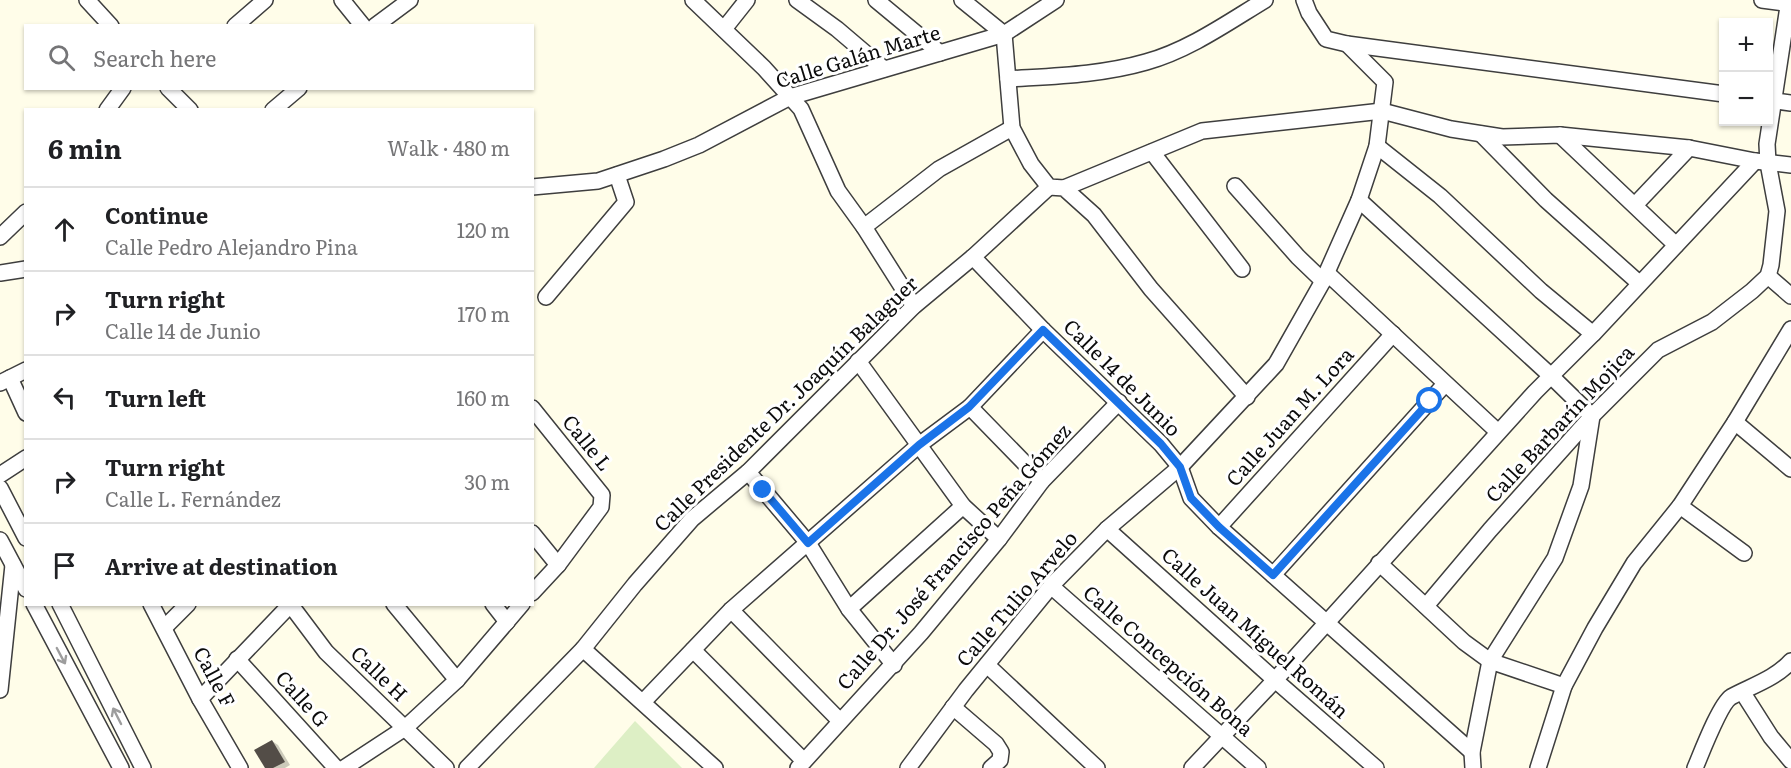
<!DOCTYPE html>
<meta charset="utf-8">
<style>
:root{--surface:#fff;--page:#f2f2f2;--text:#202124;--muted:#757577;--line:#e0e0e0}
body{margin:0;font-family:Literata,serif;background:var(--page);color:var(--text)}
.controls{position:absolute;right:18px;top:18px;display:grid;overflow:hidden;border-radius:0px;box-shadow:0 2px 4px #0004}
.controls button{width:54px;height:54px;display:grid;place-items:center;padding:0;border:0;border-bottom:2px solid var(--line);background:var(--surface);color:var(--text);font:30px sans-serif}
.stop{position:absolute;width:18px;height:18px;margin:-14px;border:4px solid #1a73e8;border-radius:50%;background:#fff}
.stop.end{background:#1a73e8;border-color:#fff;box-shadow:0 2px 6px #0008}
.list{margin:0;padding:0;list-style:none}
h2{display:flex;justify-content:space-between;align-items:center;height:78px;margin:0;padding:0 24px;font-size:26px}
h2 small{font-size:20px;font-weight:400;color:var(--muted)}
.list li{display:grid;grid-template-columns:39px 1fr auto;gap:18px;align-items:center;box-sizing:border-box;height:84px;padding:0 24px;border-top:2px solid var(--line)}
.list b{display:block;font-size:22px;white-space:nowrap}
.list p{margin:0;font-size:20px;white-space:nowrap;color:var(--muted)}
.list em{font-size:20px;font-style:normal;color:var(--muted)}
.icon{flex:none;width:33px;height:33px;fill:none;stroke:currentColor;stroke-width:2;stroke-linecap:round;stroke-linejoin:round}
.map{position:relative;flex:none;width:1791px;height:768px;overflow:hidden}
.search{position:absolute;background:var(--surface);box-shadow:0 2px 4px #0004;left:24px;top:24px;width:510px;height:66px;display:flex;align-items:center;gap:15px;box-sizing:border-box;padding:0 21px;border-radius:0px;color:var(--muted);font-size:22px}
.panel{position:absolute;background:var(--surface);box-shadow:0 2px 4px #0004;left:24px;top:108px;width:510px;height:498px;border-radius:0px}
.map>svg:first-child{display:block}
</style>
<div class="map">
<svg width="1791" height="768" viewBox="0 0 1791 768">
<rect width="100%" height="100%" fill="#fffde9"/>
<!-- pitch -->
<polygon fill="#ddefc5" points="635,721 682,768 594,768"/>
<!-- shadow -->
<polygon fill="#0003" points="272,741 278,745 290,765 285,768 266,768"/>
<!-- building -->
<polygon fill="#534d47" points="272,740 285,762 273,768 265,768 254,750"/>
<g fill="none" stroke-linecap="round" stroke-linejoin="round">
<defs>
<g id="minor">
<polyline points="87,0 111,26"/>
<polyline points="342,0 363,26"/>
<polyline points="693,0 764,68 801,109 838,191 864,227 914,306"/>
<polyline points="797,0 837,29 884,69"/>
<polyline points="876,0 940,53"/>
<polyline points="962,0 1004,34 1012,128 1031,164 1049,187 1064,188 1094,215 1151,289 1247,397"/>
<polyline points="1304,0 1309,13 1326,39 1347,44 1724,94"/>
<polyline points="1762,0 1791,4"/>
<polyline points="235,26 265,0"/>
<polyline points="375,26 410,0"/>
<polyline points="724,29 747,0"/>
<path d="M1008 79C1054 76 1101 75 1146 62 1189 50 1227 23 1265 0"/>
<polyline points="168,88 190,110"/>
<polyline points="1768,100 1791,103"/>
<polyline points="107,110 123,88"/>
<polyline points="273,110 299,88"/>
<polyline points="1481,134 1546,200 1639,283"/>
<polyline points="1560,135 1676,245"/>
<polyline points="1377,146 1440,196 1541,291 1593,334"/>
<polyline points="1152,152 1242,269"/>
<polyline points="1235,186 1298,257 1323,281"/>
<polyline points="532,187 598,181 664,159 699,145 790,97 1004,34 1056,0"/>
<polyline points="1064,188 1202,131 1382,111 1451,129 1502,137 1560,135 1689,148 1755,161 1791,165"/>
<polyline points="1359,200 1550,375 1592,416"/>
<polyline points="1635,205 1689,148"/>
<polyline points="864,227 939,169 1012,128"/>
<polyline points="0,237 26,212"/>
<polyline points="973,257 1043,330 1161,444 1180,467 1191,498 1219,527 1472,752"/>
<polyline points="0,273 26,269"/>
<polyline points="1327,273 1498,432"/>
<polyline points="1768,276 1791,296"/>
<polyline points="546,297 626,202 617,175"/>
<polyline points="858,361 963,506 999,539"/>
<polyline points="10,378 26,413"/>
<polyline points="0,383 26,370"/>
<polyline points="970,407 1042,481"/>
<polyline points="532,408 602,495 601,507 558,565 532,593"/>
<polyline points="1735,422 1791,469"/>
<polyline points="748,472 808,543 849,609 894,665"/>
<polyline points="0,475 26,458"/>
<polyline points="0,488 26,538"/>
<polyline points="1680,506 1744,553"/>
<polyline points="1219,527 1393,334"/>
<polyline points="1107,529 1275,680 1376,768"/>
<polyline points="532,533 558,565"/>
<polyline points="0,540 26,589"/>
<polyline points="1379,563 1464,642 1490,661 1564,686"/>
<polyline points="1273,575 1445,384"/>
<polyline points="1051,586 1258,768"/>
<polyline points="34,604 121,768"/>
<polyline points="60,604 143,768"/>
<polyline points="151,604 200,699 240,768"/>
<polyline points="290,604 326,652 446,768"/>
<polyline points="394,604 457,680"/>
<polyline points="493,604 507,622"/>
<polyline points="1426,606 1490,530 1592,416 1658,350 1712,322 1752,291 1768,276 1771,265 1777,211 1768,163 1767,144 1789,0"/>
<polyline points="849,609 963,506"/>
<polyline points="731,610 840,721"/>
<polyline points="164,628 188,604"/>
<polyline points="583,649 715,768"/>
<polyline points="693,650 804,761"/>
<polyline points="237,659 336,768"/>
<polyline points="987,665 1097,768"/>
<polyline points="0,690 13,565"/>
<polyline points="1743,693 1771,737 1791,761"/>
<polyline points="200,699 290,605"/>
<polyline points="643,702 731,610 919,445 970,407 1043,330"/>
<polyline points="953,707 996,744 1001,752 1000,760 991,768"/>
<polyline points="344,768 405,728 457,680 522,604"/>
<polyline points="467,768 583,649 635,584 692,519 748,472 914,306 973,257 1049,187"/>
<polyline points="798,768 921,633 999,539 1042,481 1119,402"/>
<polyline points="908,768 966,690 1051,586 1107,529 1180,467 1276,364 1323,281 1359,200 1377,146 1385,82 1347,44"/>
<polyline points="1192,768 1275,680 1535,392 1593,334 1755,161"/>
<polyline points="1473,768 1472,752 1490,661 1555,558 1581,486 1592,416"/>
<polyline points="1538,768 1564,686 1595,628 1634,563 1680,506 1735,422 1791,329"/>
<path d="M1695 768C1701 754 1720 704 1731 697 1751 686 1775 679 1791 661"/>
</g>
</defs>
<!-- minor casing -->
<use href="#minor" stroke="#3e3e3e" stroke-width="18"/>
<!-- minor -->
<use href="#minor" stroke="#fff" stroke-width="15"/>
</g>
<!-- one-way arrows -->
<defs><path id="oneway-shaft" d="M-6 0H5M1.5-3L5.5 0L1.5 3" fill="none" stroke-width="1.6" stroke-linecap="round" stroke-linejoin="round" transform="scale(1.5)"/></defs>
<g stroke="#9d9d9d">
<use href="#oneway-shaft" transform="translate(61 656) rotate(62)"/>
<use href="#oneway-shaft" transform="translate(117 716) rotate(-117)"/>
</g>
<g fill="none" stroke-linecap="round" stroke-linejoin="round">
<!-- route -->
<polyline stroke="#1a73e8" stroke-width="8" points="763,490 808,543 919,445 969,407 1043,330 1161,444 1180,467 1191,498 1219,527 1273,575 1430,401"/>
</g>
<g text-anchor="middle" stroke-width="6" stroke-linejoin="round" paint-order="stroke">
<!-- street labels -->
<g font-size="20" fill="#0b0b0b" stroke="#fff">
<text transform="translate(858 57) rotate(-17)" y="7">Calle Galán Marte</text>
<text transform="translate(1122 378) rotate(45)" y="7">Calle 14 de Junio</text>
<text transform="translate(786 404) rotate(-44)" y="7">Calle Presidente Dr. Joaquín Balaguer</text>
<text transform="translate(1290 417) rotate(-48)" y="7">Calle Juan M. Lora</text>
<text transform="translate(1560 424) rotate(-47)" y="7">Calle Barbarín Mojica</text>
<text transform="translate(587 443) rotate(51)" y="7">Calle L</text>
<text transform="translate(954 557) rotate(-49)" y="7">Calle Dr. José Francisco Peña Gómez</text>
<text transform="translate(1017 599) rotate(-49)" y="7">Calle Tulio Arvelo</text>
<text transform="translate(1255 633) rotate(42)" y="7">Calle Juan Miguel Román</text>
<text transform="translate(1168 661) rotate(41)" y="7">Calle Concepción Bona</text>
<text transform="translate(379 674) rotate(44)" y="7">Calle H</text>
<text transform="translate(214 677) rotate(62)" y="7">Calle F</text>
<text transform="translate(302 699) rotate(48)" y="7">Calle G</text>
</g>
</g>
</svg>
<div class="controls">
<button>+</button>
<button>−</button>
</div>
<div class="stop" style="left:1430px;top:401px"></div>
<div class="stop end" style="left:763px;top:490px"></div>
<div class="search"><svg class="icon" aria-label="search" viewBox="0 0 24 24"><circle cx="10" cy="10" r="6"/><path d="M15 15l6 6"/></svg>Search here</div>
<section class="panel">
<h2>6 min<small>Walk · 480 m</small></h2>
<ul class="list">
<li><svg class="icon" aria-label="ahead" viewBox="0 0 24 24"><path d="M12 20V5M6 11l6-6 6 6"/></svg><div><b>Continue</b><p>Calle Pedro Alejandro Pina</p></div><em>120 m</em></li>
<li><svg class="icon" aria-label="right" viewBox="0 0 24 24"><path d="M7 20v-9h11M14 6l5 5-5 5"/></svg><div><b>Turn right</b><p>Calle 14 de Junio</p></div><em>170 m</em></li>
<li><svg class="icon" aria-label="left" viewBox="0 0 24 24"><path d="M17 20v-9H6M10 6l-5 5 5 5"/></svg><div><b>Turn left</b></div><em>160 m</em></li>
<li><svg class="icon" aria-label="right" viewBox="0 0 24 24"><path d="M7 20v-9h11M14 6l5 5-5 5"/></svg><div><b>Turn right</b><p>Calle L. Fernández</p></div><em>30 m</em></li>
<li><svg class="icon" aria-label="arrive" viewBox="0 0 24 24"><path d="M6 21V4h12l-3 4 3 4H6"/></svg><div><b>Arrive at destination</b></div></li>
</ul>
</section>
</div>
